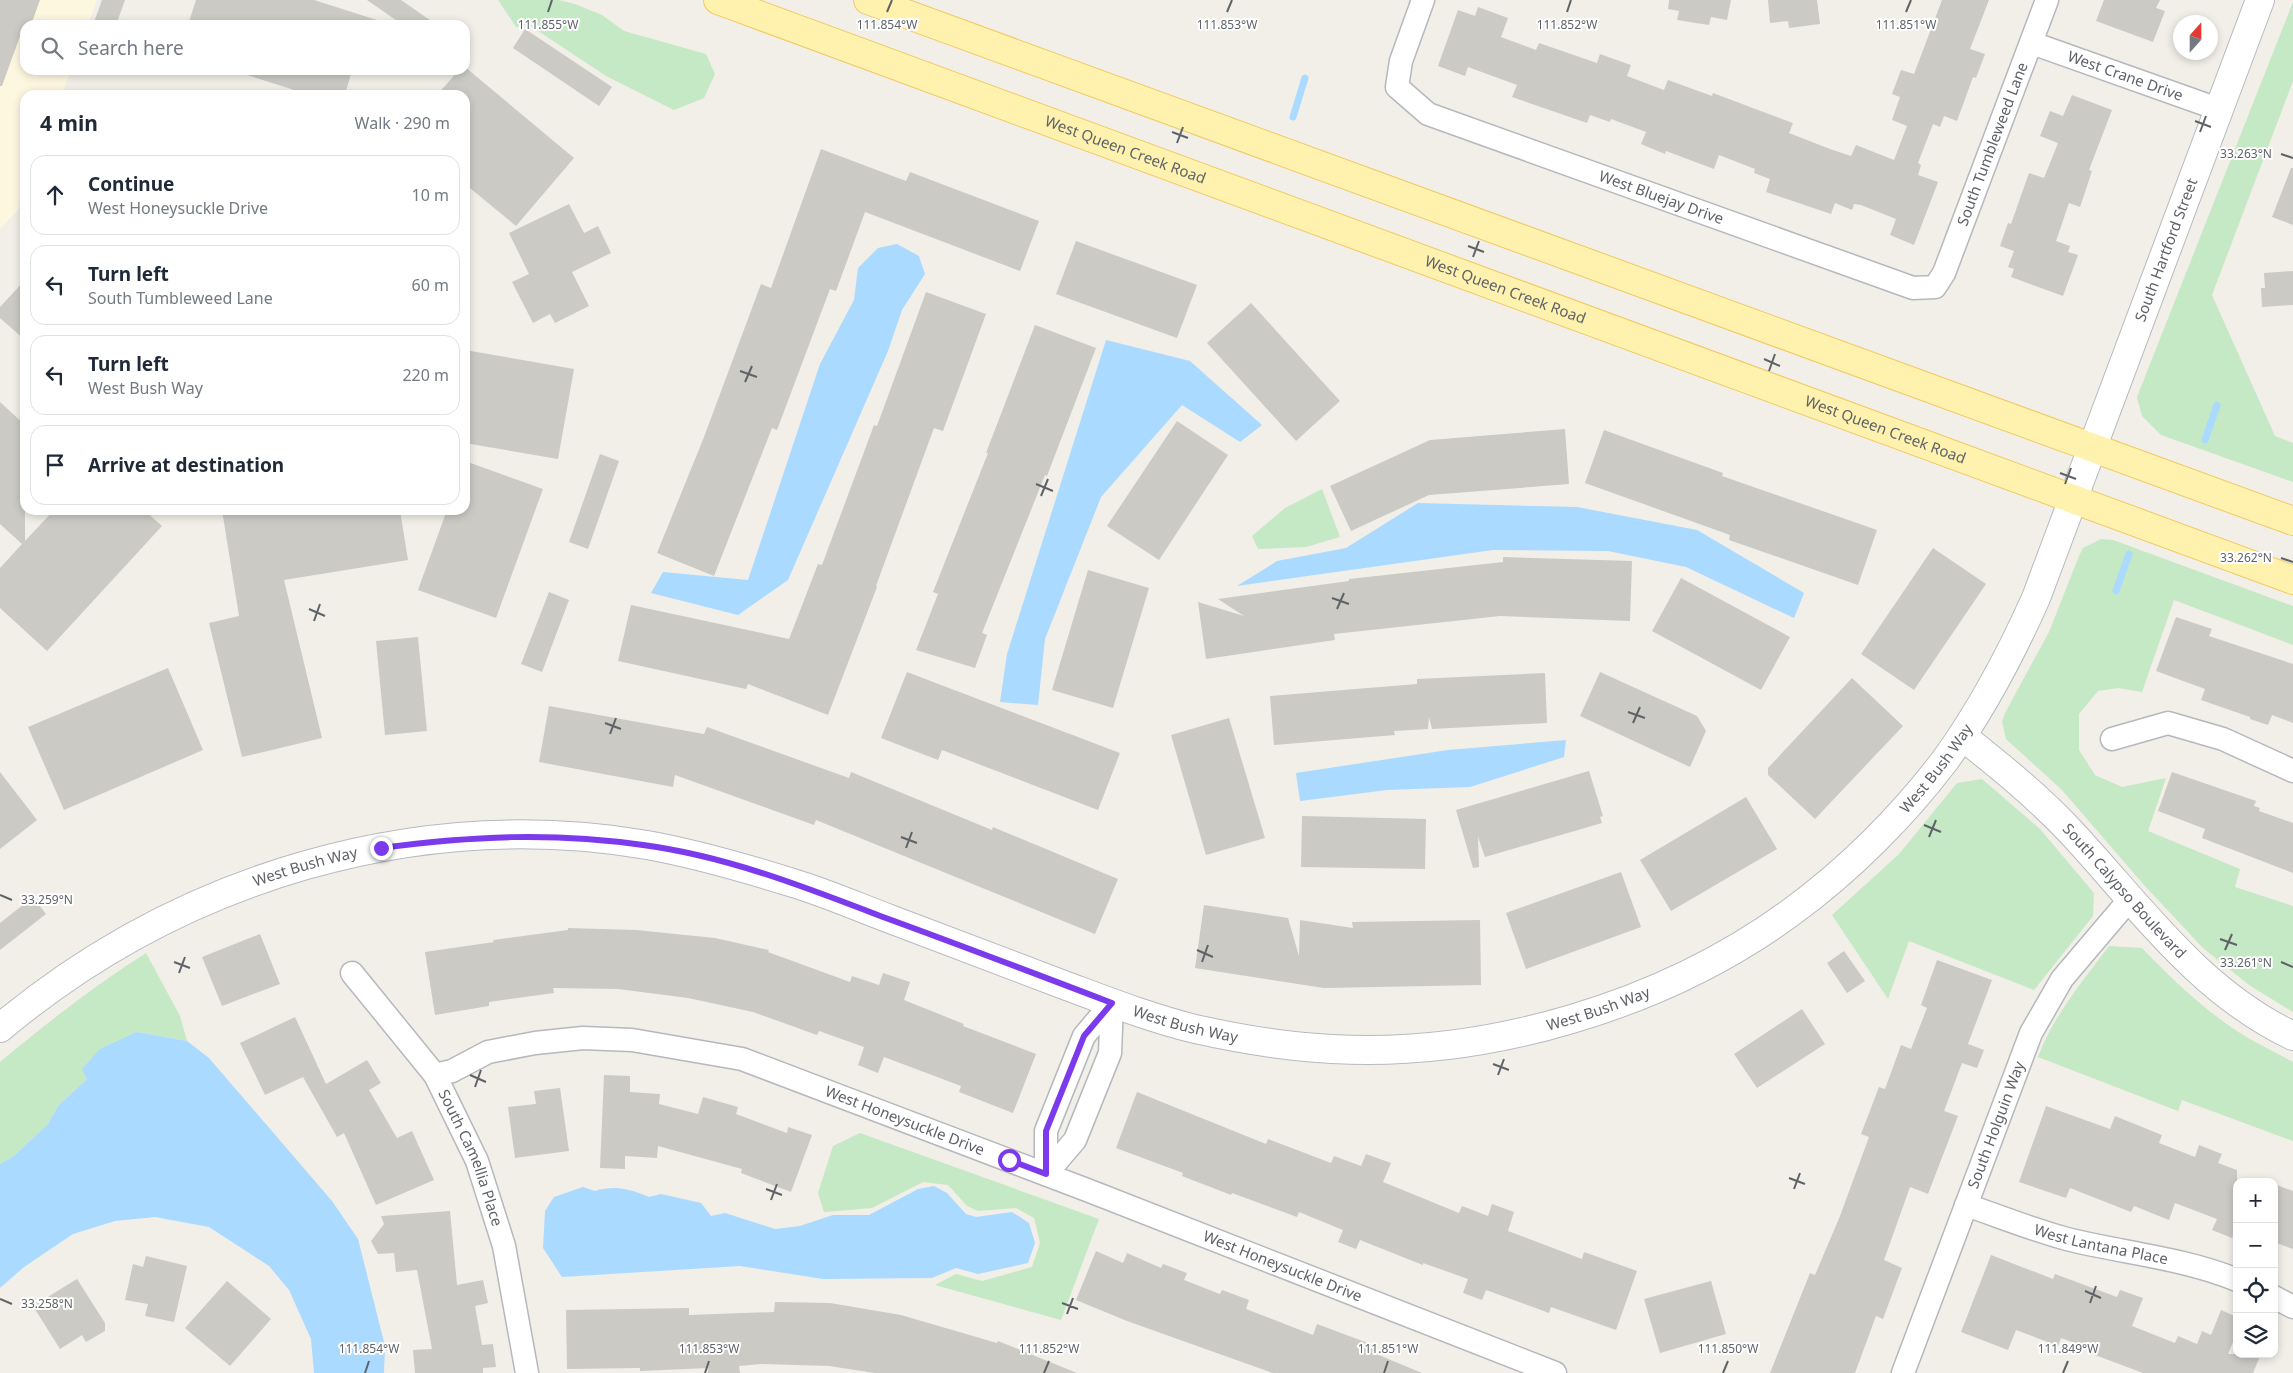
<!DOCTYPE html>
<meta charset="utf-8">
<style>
:root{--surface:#fff;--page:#f6f6f7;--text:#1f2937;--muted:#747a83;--line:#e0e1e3}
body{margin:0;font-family:"Noto Sans",sans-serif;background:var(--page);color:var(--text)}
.controls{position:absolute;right:15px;bottom:15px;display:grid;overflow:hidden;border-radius:10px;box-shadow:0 2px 8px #0003}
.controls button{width:45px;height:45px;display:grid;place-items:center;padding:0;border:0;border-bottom:1px solid var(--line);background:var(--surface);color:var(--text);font:25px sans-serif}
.compass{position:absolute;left:2173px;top:15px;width:45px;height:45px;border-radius:50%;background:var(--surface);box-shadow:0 2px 8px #0003;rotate:21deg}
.stop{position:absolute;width:15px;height:15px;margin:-11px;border:4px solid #7c3aed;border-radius:50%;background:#fff}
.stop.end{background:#7c3aed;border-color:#fff;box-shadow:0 1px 5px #0008}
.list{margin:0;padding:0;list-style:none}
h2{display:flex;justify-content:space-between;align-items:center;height:65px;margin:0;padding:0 20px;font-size:21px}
h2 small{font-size:16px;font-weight:400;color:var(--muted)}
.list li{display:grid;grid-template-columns:32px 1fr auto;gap:15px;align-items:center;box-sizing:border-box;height:80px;margin:0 10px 10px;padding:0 10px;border:1px solid var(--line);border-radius:15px}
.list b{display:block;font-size:19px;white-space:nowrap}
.list p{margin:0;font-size:16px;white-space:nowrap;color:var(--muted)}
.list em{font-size:16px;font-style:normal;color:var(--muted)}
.icon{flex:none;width:28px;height:28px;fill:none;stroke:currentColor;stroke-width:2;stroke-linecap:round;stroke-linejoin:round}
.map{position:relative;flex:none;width:2293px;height:1373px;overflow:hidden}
.search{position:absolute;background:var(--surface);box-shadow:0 2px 8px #0003;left:20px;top:20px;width:450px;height:55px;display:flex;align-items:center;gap:12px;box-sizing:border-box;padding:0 18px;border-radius:15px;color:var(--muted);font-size:19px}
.panel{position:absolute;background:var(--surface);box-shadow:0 2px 8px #0003;left:20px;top:90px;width:450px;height:425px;border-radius:15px}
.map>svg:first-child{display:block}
</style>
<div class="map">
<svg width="2293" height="1373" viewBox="0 0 2293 1373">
<rect width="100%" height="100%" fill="#f1efe8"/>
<!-- commercial -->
<polygon fill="#fef7e0" points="0,0 97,0 88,25 25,25 25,70 71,70 62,95 25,95 25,192 18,210 0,229"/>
<!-- green -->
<g fill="#c5e8c5">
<polygon points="498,0 559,0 575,4 602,15 624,31 706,54 715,74 704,98 674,110 606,76 529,25 516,27"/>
<polygon points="2293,2 2293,81 2212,295 2275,436 2293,443 2293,482 2161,435 2142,416 2137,397"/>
<polygon points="1322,489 1340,537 1306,547 1258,549 1252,536 1285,508"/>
<polygon points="2101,539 2113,540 2293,606 2293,645 2174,600 2142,692 2118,688 2098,691 2079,714 2079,750 2095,775 2122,787 2166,778 2148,831 2240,869 2235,887 2293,906 2293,1012 2249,985 2203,948 2144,885 2062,790 2006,739 2002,722 2005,713 2049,632 2079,556 2083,548"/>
<polygon points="1982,779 2040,829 2094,893 2093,916 2034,990 1909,941 1888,999 1832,915 1899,854 1957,783"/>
<path d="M2109 946 2142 948C2174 981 2208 1014 2248 1038 2263 1046 2278 1054 2293 1062V1141L2182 1100 2178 1111 2038 1057C2053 1016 2083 981 2109 946Z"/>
<path d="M146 953 180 1016 187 1041 137 1032 58 1106 48 1124 14 1156 0 1164V1062C47 1023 94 986 146 953Z"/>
<polygon points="860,1133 1099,1219 1061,1320 935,1285 956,1274 982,1281 1032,1267 1040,1243 1034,1218 1016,1208 978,1211 967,1206 948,1185 923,1182 872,1208 824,1212 818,1193 833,1146"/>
</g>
<!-- water -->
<g fill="#aadaff">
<polygon points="897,244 919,256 925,274 902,310 888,351 788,580 738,615 651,593 663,572 748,580 820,364 854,300 858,268 878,248"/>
<polygon points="1106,340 1190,361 1262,425 1240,442 1182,405 1101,497 1045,639 1038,705 1000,702 1007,654"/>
<polygon points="1418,503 1577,507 1697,530 1804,593 1794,618 1686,567 1608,551 1493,550 1237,586 1277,561 1346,548"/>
<polygon points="1566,740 1564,757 1470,787 1387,790 1300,801 1296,773 1448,750"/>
<polygon points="137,1032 187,1041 209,1058 332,1201 358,1239 385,1346 384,1373 314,1373 311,1339 289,1290 269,1266 209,1227 155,1217 115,1221 73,1234 24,1267 0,1288 0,1164 14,1156 48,1124 58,1106 87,1079 82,1069 100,1049"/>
<path d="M934 1186 947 1193 966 1214 976 1217 1012 1212 1029 1223 1035 1243 1028 1263 978 1274 956 1268 932 1278 823 1279 740 1266 562 1277 543 1248 545 1211 554 1197 583 1187 595 1191C615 1185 630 1189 649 1197L661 1194 701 1203 711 1216 725 1213 775 1229 800 1226 833 1215H869L918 1189Z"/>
</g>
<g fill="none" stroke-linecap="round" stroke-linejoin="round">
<!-- stream -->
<g stroke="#aadaff" stroke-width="7">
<polyline points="1293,117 1305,78"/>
<polyline points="2205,440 2217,405"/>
<polyline points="2116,591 2129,554"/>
</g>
</g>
<!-- building -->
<g fill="#cccac5">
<polygon points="0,0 40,0 31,25 24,25 2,86 0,86"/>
<polygon points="102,0 125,0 116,25 93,25"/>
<polygon points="196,0 314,0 380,21 379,25 188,25"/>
<polygon points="367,0 401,0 437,25 403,25"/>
<polygon points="1669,0 1731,0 1727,20 1711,17 1709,25 1677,20 1679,11 1668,9"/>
<polygon points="1768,0 1817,0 1820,24 1789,28 1788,21 1770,23"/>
<polygon points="1942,0 1989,0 1970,49 1985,54 1976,78 1973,77 1957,121 1944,116 1940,127 1933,124 1918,163 1921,165 1918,175 1938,182 1914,245 1890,235 1896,219 1861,205 1854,204 1852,210 1835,203 1831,214 1766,192 1770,179 1754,173 1755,169 1719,155 1714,169 1666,151 1665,154 1641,144 1646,132 1611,119 1610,122 1590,115 1587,123 1512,97 1517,85 1468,67 1465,76 1438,66 1458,10 1475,16 1478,7 1508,18 1501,37 1536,50 1539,43 1597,63 1600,54 1631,65 1627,76 1664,90 1668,80 1712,96 1713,93 1793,123 1789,133 1830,149 1851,156 1856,145 1894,160 1907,126 1892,120 1900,97 1892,94 1901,70 1914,74"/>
<polygon points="2104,0 2160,0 2156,8 2165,11 2153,42 2096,21"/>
<polygon points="525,29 612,87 599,106 513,48"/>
<polygon points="465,67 574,158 516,226 465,184 465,95 437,95 459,70 465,70"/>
<polygon points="245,70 352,70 345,95 310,95 244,74"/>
<polygon points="2072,95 2112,110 2089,170 2092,171 2080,207 2069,203 2056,241 2070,246 2068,252 2078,255 2063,296 2011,277 2014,269 2008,267 2014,251 2000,246 2008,223 2011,224 2029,173 2044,178 2058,143 2040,136 2050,111 2063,116"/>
<polygon points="821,149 906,181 910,172 1039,221 1020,271 865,212 836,291 830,289 777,430 772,428 714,576 657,553 704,437 761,284 771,288"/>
<polygon points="2291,168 2293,168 2293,225 2272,217"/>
<polygon points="569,204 584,233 598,226 611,253 572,272 589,306 555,323 550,314 533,323 512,282 529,274 509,233"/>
<polygon points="1076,241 1197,285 1177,338 1056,294"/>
<polygon points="2293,271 2293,305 2262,307 2261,288 2265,288 2264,273"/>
<polygon points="25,280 25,340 0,318 0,307"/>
<polygon points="926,292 986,314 943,431 934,428 876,586 877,587 828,715 748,684 746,689 618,661 631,605 789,639 818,564 822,565 874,425 877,426"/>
<polygon points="1251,303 1340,401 1296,441 1207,343"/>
<polygon points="1035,325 1096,348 1047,476 1045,475 982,633 987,635 975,668 916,650 938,594 933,592 988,453 986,453"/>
<polygon points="465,350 574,369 558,459 465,443"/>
<polygon points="0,402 25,425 25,541 54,510 144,510 162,526 47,651 0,608 0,568 22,544 0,524"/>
<polygon points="1177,421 1228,455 1159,560 1107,526"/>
<polygon points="1565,429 1569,484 1429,495 1351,531 1330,486 1430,440"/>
<polygon points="1604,430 1723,473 1722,476 1877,530 1858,585 1729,540 1730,535 1585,483"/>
<polygon points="600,454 619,461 588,549 569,542"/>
<polygon points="465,461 543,489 496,618 418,590 447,510 465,510"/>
<polygon points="222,510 400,510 408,560 284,580 322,738 242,757 209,623 239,616"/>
<polygon points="1933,548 1986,584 1914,690 1861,654"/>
<polygon points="1503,557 1632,561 1630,621 1500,616 1334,634 1335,640 1206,659 1198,602 1244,616 1218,599 1349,581 1349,579 1503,562"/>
<polygon points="1088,570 1149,588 1113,708 1052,690"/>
<polygon points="1681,578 1790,637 1761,690 1652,631"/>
<polygon points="549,592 569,600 542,672 521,664"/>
<polygon points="2176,617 2212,629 2209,636 2293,664 2293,723 2272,715 2268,725 2250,719 2250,717 2201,700 2205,689 2156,671"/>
<polygon points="418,637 427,731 385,735 376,641"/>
<polygon points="168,668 203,750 64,810 28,727"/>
<polygon points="907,672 1120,753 1098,810 942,750 938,760 881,738"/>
<polygon points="1600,672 1697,716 1706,731 1690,767 1580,716"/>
<polygon points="1545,673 1547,723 1432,729 1429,717 1428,729 1394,731 1395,735 1274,745 1270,696 1417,684 1417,679"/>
<polygon points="1852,678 1903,726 1815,819 1768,775 1768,768"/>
<polygon points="549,706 704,734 707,727 849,778 851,772 992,830 993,827 1118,879 1095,934 816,820 814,825 675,775 673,787 539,762"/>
<polygon points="1229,718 1265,838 1206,855 1171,735"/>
<polygon points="1589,771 1603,816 1600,817 1602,823 1485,857 1478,837 1479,867 1473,868 1456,810"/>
<polygon points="0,772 37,820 0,849"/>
<polygon points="2172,772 2256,801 2254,806 2260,808 2259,811 2293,823 2293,873 2202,838 2205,829 2158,811"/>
<polygon points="1746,797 1777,849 1671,911 1640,860"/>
<polygon points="1302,816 1426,819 1425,869 1301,867"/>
<polygon points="1621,872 1641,927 1526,969 1506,913"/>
<polygon points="33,897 46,914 0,950 0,923"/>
<polygon points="1204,905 1288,918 1299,956 1300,920 1353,928 1352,922 1480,920 1481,985 1324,988 1195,968"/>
<polygon points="568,928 636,930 715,938 769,950 768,952 850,982 852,976 879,985 883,973 910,982 904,1000 964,1024 963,1026 1036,1054 1013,1113 959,1092 961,1086 884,1057 878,1073 858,1065 864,1047 819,1031 817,1035 753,1012 688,998 618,989 553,988 554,993 489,1002 489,1006 435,1015 425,952 494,942 493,940 568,930"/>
<polygon points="260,934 280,984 222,1006 202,957"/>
<polygon points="1844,951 1865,981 1847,993 1827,963"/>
<polygon points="1937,960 1992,980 1968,1044 1984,1050 1977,1068 1962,1063 1944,1111 1958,1116 1928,1194 1910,1187 1884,1260 1902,1268 1883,1319 1876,1316 1855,1373 1770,1373 1810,1273 1815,1275 1840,1216 1869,1137 1861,1134 1879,1087 1885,1089 1901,1045 1911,1049 1927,1008 1921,1005"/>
<polygon points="1802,1009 1825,1044 1757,1088 1734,1054"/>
<polygon points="295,1017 326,1084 367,1060 381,1083 369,1090 397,1138 412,1131 434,1180 376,1205 344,1133 337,1137 303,1077 265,1095 240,1043"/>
<polygon points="604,1075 630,1076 630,1092 660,1094 659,1104 698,1114 703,1097 738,1107 736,1114 787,1133 788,1127 812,1135 791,1192 741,1173 742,1169 658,1146 657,1158 625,1156 625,1169 600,1168"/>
<polygon points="560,1088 569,1151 515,1158 508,1107 536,1104 534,1091"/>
<polygon points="1137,1092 1266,1144 1268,1139 1331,1163 1334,1156 1361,1166 1366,1154 1391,1163 1383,1182 1459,1213 1462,1206 1488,1216 1492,1204 1514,1212 1508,1231 1582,1259 1584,1252 1637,1271 1616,1330 1551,1307 1549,1313 1486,1290 1482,1300 1463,1293 1468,1279 1423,1263 1423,1265 1360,1240 1356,1249 1338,1242 1343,1230 1299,1212 1297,1217 1232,1193 1231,1195 1182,1176 1183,1173 1116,1148"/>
<polygon points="2046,1106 2110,1129 2115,1116 2162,1135 2159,1143 2195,1157 2199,1145 2222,1154 2218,1163 2237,1170 2237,1225 2232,1238 2212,1230 2217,1219 2175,1203 2169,1220 2134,1206 2131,1212 2070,1188 2066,1198 2019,1182"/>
<polygon points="2274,1184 2293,1191 2293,1249 2274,1242"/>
<polygon points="450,1211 457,1285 483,1280 488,1303 475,1306 482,1345 493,1344 496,1367 483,1368 483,1373 415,1373 413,1350 432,1349 417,1270 396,1272 394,1253 378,1254 371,1241 384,1224 381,1216"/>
<polygon points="1096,1251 1123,1263 1127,1253 1161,1268 1163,1264 1187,1273 1184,1280 1220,1294 1222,1290 1249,1300 1246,1309 1313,1335 1317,1324 1376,1346 1374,1353 1422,1373 1273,1373 1127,1321 1076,1300"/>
<polygon points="1991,1255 2053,1279 2055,1274 2117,1297 2120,1290 2143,1298 2132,1326 2175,1343 2178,1336 2197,1344 2202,1331 2211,1335 2221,1310 2237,1317 2237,1332 2228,1354 2261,1354 2253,1373 2143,1373 2095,1355 2097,1351 2061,1338 2058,1346 2016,1330 2008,1350 1961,1332"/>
<polygon points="146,1256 187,1266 174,1322 145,1316 148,1304 125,1300 133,1264 143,1267"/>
<polygon points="77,1279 105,1323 105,1331 86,1342 82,1335 60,1349 33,1306"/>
<polygon points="227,1281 271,1319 230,1366 185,1328"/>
<polygon points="1711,1281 1726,1334 1660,1353 1644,1299"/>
<polygon points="775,1302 830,1303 901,1315 997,1343 998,1341 1077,1373 875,1373 829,1366 761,1364 739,1366 740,1373 708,1373 708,1368 640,1371 640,1368 567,1369 566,1310 689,1308 689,1315 774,1312"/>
</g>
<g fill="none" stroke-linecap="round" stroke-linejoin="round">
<defs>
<g id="street">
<path id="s1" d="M1423 0 1401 61 1397 87 1428 114 1913 288 1935 287 1944 273 2047 0"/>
<path id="s2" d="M2032 43 2218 109"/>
<polyline points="2112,739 2168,723 2223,739 2293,771"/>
<path id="s3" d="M352 973 435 1075 477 1161 504 1246 527 1373"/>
<path id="s4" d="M435 1075 452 1071 488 1052 535 1043 583 1038 632 1040 742 1059 1087 1190 1555 1373"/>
<polyline points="1046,1174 1075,1140 1110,1053 1112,1003"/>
<polyline points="1046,1174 1046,1131 1084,1036 1112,1003"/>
<path id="s5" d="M1966 1205C1999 1216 2033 1230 2067 1239 2123 1253 2184 1258 2237 1280"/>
<polyline points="2274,1297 2293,1307"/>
<path id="s6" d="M1903 1373 2031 1033 2062 979 2129 900"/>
</g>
<g id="secondary">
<path id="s7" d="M1962 736C2000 766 2037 796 2070 831 2140 906 2198 991 2293 1036"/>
<path id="s8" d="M0 1028C179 878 416 806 647 845 697 854 745 868 793 883 826 893 858 907 890 919 948 941 1006 963 1064 985 1107 1001 1150 1018 1195 1029 1240 1039 1286 1047 1332 1049 1488 1058 1664 1005 1790 913 1848 871 1903 816 1946 759 1982 709 2011 654 2036 598L2260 0"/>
</g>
<g id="primary">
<path id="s9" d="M718 0 2293 580"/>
<polyline points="868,0 2293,521"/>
</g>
</defs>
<!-- street casing -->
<use href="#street" stroke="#b5b8bc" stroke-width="25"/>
<!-- secondary casing -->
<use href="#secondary" stroke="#b6babf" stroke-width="30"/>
<!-- primary casing -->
<use href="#primary" stroke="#f2c960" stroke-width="30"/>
<!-- street -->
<use href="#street" stroke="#fff" stroke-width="22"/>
<!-- secondary -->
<use href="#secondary" stroke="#fff" stroke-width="28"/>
<!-- primary -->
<use href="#primary" stroke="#fff2af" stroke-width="28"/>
</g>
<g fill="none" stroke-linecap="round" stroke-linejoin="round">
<!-- route -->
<path stroke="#7c3aed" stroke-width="6" d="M381 848C471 836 552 832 643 845 726 856 805 887 883 917 960 945 1036 974 1112 1003L1084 1036 1046 1131V1174L1009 1160"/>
</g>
<!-- ticks -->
<path fill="none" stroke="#5f6368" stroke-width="2" d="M548 12 552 0M887 12 892 0M1227 12 1232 0M1567 12 1571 0M1906 12 1911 0M2195 121 2211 127M1172 132 1188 138M2200 132 2206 116M1177 143 1183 127M2281 154 2293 158M1468 246 1484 252M1473 257 1479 241M1764 359 1780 366M740 371 757 377M1769 371 1775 354M745 382 752 366M2060 473 2076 479M1036 484 1053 491M2065 484 2071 468M1041 496 1048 479M2281 558 2293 562M1332 598 1349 604M309 609 325 616M1337 609 1344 593M314 621 320 604M1628 712 1645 718M605 723 621 729M1633 723 1640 707M610 734 616 718M1924 825 1941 832M901 837 917 843M1929 837 1936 820M906 848 912 832M0 895 12 900M2220 939 2237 945M1197 950 1213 957M2225 950 2232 934M174 962 190 968M1202 962 1208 945M2281 962 2293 967M179 973 185 957M1493 1064 1509 1070M470 1075 486 1082M1498 1075 1504 1059M475 1087 481 1070M1789 1178 1805 1184M766 1189 782 1195M1794 1189 1800 1173M771 1200 777 1184M2085 1291 2101 1298M0 1299 12 1304M1062 1303 1078 1309M2090 1303 2096 1286M1067 1314 1073 1298M365 1373 369 1361M705 1373 709 1361M1044 1373 1049 1361M1384 1373 1388 1361M1723 1373 1728 1361M2063 1373 2068 1361"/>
<g text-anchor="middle" stroke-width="4" stroke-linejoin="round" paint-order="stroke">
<!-- street labels -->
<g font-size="15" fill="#5f6368" stroke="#fff">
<text dy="5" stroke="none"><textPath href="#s2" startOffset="99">West Crane Drive</textPath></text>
<text dy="5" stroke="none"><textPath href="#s1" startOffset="824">South Tumbleweed Lane</textPath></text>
<text dy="5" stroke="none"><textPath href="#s9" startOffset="434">West Queen Creek Road</textPath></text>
<text dy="5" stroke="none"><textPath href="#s1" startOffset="380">West Bluejay Drive</textPath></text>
<text dy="5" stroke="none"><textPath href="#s8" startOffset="2674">South Hartford Street</textPath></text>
<text dy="5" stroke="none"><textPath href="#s9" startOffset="839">West Queen Creek Road</textPath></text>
<text dy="5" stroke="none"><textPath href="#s9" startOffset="1244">West Queen Creek Road</textPath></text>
<text dy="5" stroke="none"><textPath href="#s8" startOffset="2104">West Bush Way</textPath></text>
<text dy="5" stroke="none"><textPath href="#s8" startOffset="348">West Bush Way</textPath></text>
<text dy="5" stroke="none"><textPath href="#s7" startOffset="225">South Calypso Boulevard</textPath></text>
<text dy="5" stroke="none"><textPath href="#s8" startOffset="1682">West Bush Way</textPath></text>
<text dy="5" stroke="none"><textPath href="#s8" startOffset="1262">West Bush Way</textPath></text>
<text dy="5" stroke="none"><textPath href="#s4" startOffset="489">West Honeysuckle Drive</textPath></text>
<text dy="5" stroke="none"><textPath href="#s6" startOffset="265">South Holguin Way</textPath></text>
<text dy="5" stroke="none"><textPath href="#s3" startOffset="222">South Camellia Place</textPath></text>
<text dy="5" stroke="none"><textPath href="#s5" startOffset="141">West Lantana Place</textPath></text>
<text dy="5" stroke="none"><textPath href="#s4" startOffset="894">West Honeysuckle Drive</textPath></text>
</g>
</g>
<g font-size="12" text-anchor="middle" fill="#5f6368" stroke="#fff" stroke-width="4" stroke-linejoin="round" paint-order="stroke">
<text x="548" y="29">111.855°W</text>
<text x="887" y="29">111.854°W</text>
<text x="1227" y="29">111.853°W</text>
<text x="1567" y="29">111.852°W</text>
<text x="1906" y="29">111.851°W</text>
<text x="2246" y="158">33.263°N</text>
<text x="2246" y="562">33.262°N</text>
<text x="47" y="904">33.259°N</text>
<text x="2246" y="967">33.261°N</text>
<text x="47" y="1308">33.258°N</text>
<text x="369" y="1353">111.854°W</text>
<text x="709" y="1353">111.853°W</text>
<text x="1049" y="1353">111.852°W</text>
<text x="1388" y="1353">111.851°W</text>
<text x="1728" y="1353">111.850°W</text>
<text x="2068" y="1353">111.849°W</text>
</g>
</svg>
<div class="controls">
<button>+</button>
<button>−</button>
<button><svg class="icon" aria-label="locate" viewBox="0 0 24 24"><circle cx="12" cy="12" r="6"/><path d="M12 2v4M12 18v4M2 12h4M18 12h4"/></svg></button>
<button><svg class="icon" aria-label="layers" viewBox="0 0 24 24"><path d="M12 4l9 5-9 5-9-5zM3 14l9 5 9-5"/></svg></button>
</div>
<svg class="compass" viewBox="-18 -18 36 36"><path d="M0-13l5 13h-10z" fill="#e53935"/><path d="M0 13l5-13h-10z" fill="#747a83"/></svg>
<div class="stop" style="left:1009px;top:1160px"></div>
<div class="stop end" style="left:381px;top:848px"></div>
<div class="search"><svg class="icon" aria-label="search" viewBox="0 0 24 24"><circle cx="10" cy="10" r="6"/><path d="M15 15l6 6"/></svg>Search here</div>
<section class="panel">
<h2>4 min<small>Walk · 290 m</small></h2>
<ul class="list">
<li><svg class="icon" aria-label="ahead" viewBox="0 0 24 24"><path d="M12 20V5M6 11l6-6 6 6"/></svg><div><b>Continue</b><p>West Honeysuckle Drive</p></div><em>10 m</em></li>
<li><svg class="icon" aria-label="left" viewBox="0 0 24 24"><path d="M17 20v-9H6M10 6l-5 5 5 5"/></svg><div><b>Turn left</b><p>South Tumbleweed Lane</p></div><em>60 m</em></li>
<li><svg class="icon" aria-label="left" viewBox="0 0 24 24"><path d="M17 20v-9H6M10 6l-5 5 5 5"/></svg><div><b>Turn left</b><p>West Bush Way</p></div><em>220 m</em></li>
<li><svg class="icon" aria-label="arrive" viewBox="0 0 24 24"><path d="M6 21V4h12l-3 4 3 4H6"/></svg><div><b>Arrive at destination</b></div></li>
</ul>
</section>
</div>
